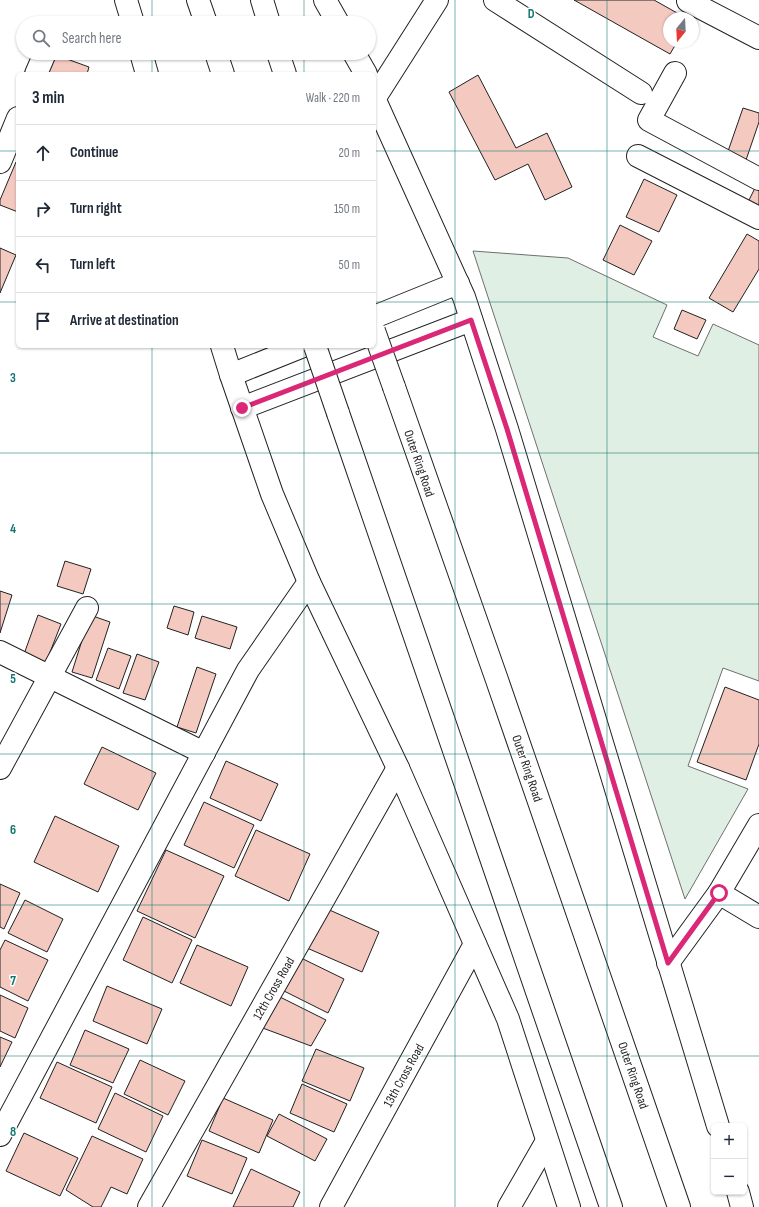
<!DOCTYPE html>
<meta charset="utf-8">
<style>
:root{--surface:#fff;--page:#f2f2f3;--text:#1f2937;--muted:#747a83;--line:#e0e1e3}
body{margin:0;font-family:"Sofia Sans Condensed",sans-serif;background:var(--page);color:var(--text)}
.controls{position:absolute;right:12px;bottom:12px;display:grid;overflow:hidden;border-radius:6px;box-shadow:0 1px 3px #0004}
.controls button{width:36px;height:36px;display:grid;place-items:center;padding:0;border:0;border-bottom:1px solid var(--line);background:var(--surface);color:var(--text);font:20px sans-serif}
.compass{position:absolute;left:663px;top:12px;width:36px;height:36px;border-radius:50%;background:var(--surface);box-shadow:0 1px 3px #0004;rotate:198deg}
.stop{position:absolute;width:12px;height:12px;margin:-9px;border:3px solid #db2777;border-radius:50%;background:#fff}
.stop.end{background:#db2777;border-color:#fff;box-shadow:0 1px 4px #0008}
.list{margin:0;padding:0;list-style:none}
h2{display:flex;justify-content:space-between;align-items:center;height:52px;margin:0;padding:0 16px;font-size:17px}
h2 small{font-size:13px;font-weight:400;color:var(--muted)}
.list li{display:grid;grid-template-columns:26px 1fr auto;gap:12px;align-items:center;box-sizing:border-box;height:56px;padding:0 16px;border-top:1px solid var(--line)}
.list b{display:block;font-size:15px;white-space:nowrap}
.list em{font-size:13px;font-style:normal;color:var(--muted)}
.icon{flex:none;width:22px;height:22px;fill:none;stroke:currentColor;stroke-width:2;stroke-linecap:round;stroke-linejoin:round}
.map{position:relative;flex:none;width:759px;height:1207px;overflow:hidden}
.search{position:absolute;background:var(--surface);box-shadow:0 1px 3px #0004;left:16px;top:16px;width:360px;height:44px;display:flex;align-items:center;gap:10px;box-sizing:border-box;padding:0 14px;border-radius:22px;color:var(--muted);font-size:15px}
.panel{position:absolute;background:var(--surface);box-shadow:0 1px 3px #0004;left:16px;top:72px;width:360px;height:276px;border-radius:6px}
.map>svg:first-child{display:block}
</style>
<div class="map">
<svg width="759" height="1207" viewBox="0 0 759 1207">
<rect width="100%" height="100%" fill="#fff"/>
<!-- green -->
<polygon fill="#e0efe3" stroke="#6f6f6f" points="473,251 568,258 667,305 653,337 698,356 713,324 759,345 759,681 723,668 688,766 748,789 685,899"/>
<!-- building -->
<g fill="#f3c9c0" stroke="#222">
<polygon points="574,0 654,0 686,18 669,18 669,42 677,42 670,54"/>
<polygon points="53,54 89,67 87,74 45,74"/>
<polygon points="478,75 516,148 547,133 572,187 545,200 528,164 495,180 449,92"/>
<polygon points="743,108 759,113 759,122 745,163 726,157"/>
<polygon points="16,162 18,162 18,212 0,205 0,200"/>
<polygon points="644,179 677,195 659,232 626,217"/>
<polygon points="758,182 759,183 759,213 746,206"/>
<polygon points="620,225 652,241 634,275 603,260"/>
<polygon points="747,234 759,241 759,269 733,312 709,298"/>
<polygon points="0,248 16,255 0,293"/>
<polygon points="682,310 706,320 697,339 674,329"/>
<polygon points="65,561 91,569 83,594 57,586"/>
<polygon points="0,591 12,595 0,633"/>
<polygon points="174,606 194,612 188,635 167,628"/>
<polygon points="38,615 61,624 45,665 23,657"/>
<polygon points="90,615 110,622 92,678 72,672"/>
<polygon points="202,616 237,627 230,649 195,638"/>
<polygon points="108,648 131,656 119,689 96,680"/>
<polygon points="137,654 159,662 145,700 123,693"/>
<polygon points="197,667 216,674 196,733 177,727"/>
<polygon points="725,687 759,700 759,744 746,780 697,762"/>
<polygon points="102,747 156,773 138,810 84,784"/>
<polygon points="226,761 278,784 261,821 210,798"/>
<polygon points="204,802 254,825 234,868 184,845"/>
<polygon points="55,816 119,846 98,892 34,862"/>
<polygon points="256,830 310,854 289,901 235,876"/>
<polygon points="166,850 224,876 195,938 137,911"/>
<polygon points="0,884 20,893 4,929 0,927"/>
<polygon points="25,900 63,919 47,952 8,933"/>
<polygon points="325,908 379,932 362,972 307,948"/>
<polygon points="143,917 192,940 172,983 123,960"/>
<polygon points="5,940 48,960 28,1001 0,987 0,950"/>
<polygon points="197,945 248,967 231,1006 180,983"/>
<polygon points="299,957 344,979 328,1013 282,990"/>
<polygon points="107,986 162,1009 147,1044 93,1021"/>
<polygon points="0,995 28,1008 15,1038 0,1031"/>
<polygon points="276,995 326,1020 311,1046 260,1027"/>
<polygon points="85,1030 129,1049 113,1083 70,1065"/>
<polygon points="0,1037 12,1042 0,1067"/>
<polygon points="316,1049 364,1068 350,1101 302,1081"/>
<polygon points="140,1060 185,1081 168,1115 124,1094"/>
<polygon points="57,1062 112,1087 96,1123 40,1098"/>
<polygon points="302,1084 347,1104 334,1132 290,1113"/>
<polygon points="115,1093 163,1116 146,1152 98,1129"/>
<polygon points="223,1098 273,1120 259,1153 209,1131"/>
<polygon points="279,1114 327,1139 315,1161 267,1136"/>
<polygon points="24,1133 78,1158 60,1196 6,1171"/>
<polygon points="92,1136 143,1159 127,1194 111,1187 101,1207 93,1207 66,1190"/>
<polygon points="202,1140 247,1158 232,1194 187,1176"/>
<polygon points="251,1169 300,1192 293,1207 233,1207"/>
</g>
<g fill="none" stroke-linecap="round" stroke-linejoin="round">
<defs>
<g id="street">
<polyline points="495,0 641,93"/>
<polyline points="688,1 759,38"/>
<polyline points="675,73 649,120 759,179"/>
<polyline points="36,74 45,53"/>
<polyline points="374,99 437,0"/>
<polyline points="638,156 759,218"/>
<polyline points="0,162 18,118"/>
<polyline points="0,652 204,753"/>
<polyline points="0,768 87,608"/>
<polyline points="759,825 719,893 759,917"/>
<polyline points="668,963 719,893"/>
<polyline points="0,1135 248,670 309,582"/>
<polyline points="149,1207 398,768"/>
<polyline points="331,1207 475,944"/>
<polyline points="509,1207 547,1141"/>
</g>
<g id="secondary">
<polyline points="126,0 133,23"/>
<polyline points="325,0 338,23"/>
<polyline points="141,53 147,74"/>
<polyline points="354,53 366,74"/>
<polyline points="374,98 464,297 507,429 718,1126"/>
<polyline points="374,317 458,283"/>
<polyline points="222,346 231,375 272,494 309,582 398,768 508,1019 569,1207"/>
<polyline points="231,375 303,346"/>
<polyline points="242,408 471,320"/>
<polyline points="738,1192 742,1207"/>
</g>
<g id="highway">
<polyline points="198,0 206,23"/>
<polyline points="262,0 269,23"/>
<polyline points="216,53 223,74"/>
<polyline points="278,53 285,74"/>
<polyline points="394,387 497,680 679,1207"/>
<polyline points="338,413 611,1207"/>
</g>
</defs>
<!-- street casing -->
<use href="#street" stroke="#222" stroke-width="24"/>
<!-- secondary casing -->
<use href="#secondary" stroke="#222" stroke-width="24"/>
<!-- highway casing -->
<use href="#highway" stroke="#222" stroke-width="24"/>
<!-- street -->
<use href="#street" stroke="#fff" stroke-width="22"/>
<!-- secondary -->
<use href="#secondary" stroke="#fff" stroke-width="22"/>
<!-- highway -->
<use href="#highway" stroke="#fff" stroke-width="22"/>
<defs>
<g id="highway-bridge">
<polyline points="374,331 394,387"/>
<polyline points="315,346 338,413"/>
</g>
</defs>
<!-- highway-bridge casing -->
<use href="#highway-bridge" stroke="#222" stroke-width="24" stroke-linecap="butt"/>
<!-- highway-bridge -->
<use href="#highway-bridge" stroke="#fff" stroke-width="22"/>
</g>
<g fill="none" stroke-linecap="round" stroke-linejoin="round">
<!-- route -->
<polyline stroke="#db2777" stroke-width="5" points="242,408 471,320 507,429 668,963 719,893"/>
</g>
<!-- grid -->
<path fill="none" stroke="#0f766e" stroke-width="1" stroke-opacity="0.55" d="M152 0V23M304 0V23M455 0V1207M607 0V1207M152 53V74M304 53V74M0 151H18M374 151H759M0 302H18M374 302H759M152 346V1207M304 346V1207M0 453H759M0 604H759M0 754H759M0 905H759M0 1056H759"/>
<g text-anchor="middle" stroke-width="3" stroke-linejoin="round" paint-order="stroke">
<!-- street labels -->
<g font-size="13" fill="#222" stroke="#fff">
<text transform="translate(420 463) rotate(71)" y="5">Outer Ring Road</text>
<text transform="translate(528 768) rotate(71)" y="5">Outer Ring Road</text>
<text transform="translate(273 988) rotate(-60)" y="5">12th Cross Road</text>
<text transform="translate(403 1075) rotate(-61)" y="5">13th Cross Road</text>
<text transform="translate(634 1075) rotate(71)" y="5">Outer Ring Road</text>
</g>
</g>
<g font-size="13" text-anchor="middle" font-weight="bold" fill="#0f766e" stroke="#fff" stroke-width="3" stroke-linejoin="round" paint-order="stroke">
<text x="531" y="18">D</text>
<text x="13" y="382">3</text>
<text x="13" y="533">4</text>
<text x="13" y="683">5</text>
<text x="13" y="834">6</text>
<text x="13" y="985">7</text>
<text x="13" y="1136">8</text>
</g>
</svg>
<div class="controls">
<button>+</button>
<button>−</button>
</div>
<svg class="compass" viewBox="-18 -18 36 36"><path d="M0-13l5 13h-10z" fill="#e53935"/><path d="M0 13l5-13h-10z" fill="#747a83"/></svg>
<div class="stop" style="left:719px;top:893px"></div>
<div class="stop end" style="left:242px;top:408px"></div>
<div class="search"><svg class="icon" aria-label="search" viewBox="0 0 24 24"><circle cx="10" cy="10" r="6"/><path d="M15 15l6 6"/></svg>Search here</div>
<section class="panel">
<h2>3 min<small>Walk · 220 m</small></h2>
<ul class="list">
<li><svg class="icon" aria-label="ahead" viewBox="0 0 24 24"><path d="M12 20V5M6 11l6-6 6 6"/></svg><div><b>Continue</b></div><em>20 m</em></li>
<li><svg class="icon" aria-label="right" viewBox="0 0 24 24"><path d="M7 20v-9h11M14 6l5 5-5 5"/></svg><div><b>Turn right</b></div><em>150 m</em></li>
<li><svg class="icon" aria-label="left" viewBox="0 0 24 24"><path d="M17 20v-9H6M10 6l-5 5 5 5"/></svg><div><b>Turn left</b></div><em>50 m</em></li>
<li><svg class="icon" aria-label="arrive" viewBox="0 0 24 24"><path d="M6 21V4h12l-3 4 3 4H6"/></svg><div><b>Arrive at destination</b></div></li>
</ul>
</section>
</div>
